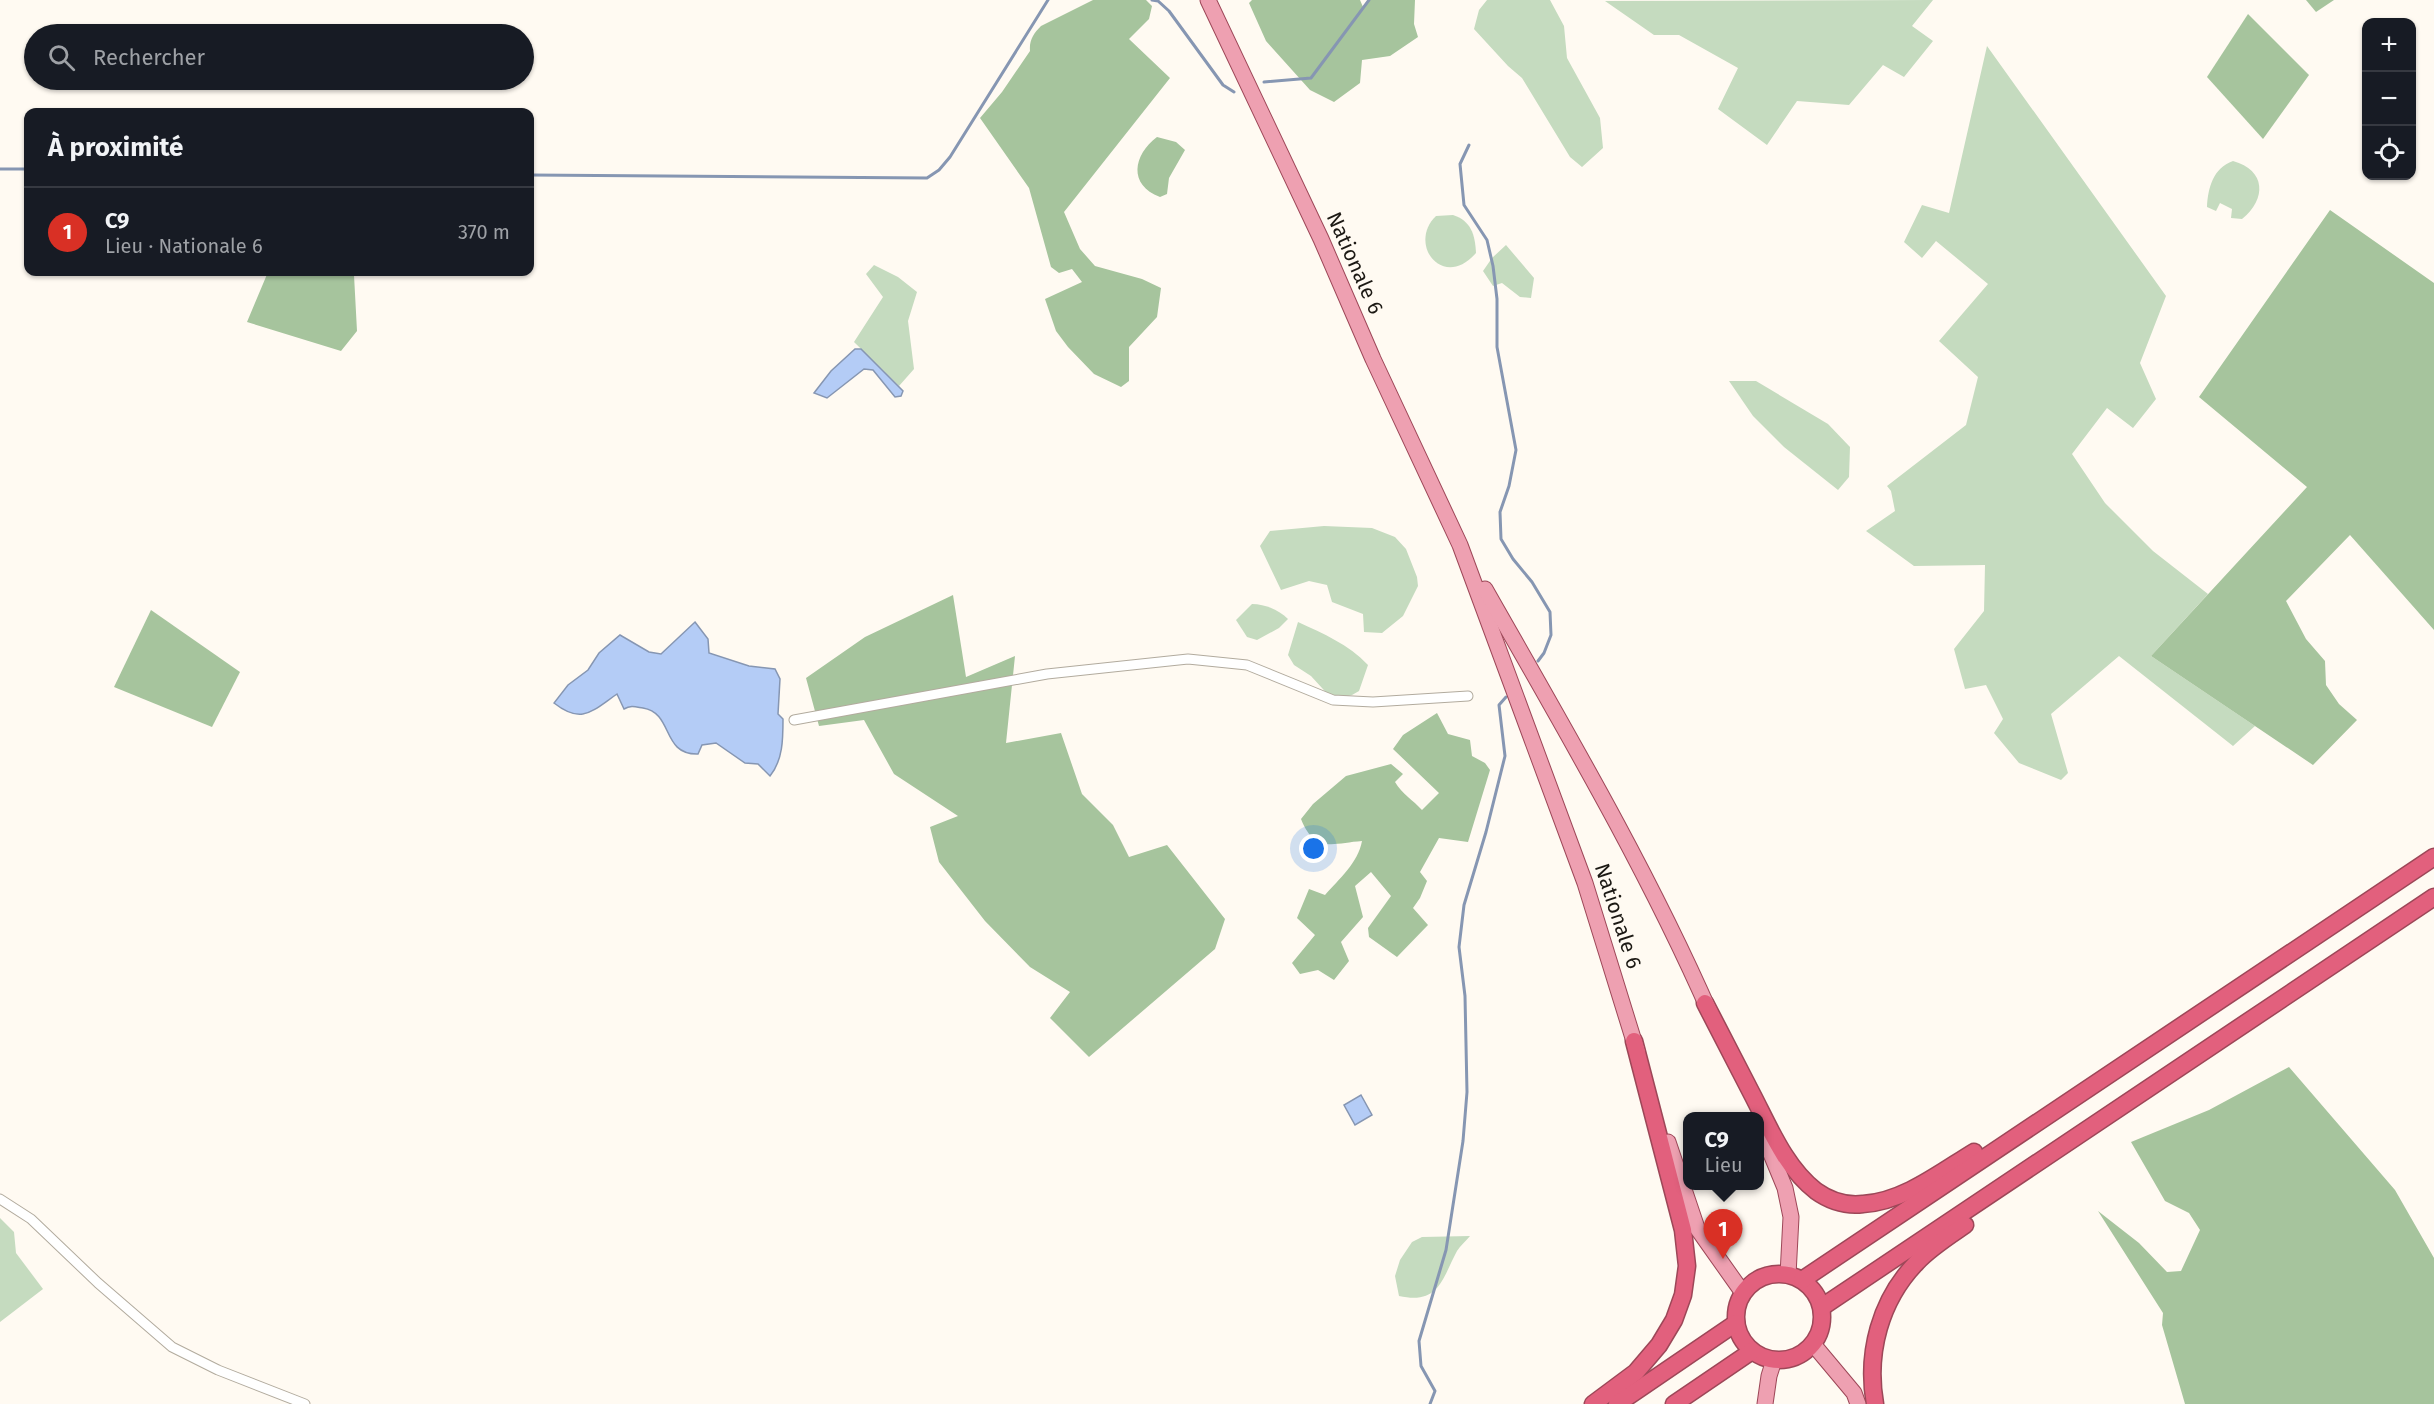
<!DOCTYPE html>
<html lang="fr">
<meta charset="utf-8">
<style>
:root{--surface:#171b24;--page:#242831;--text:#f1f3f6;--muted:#9ea1a6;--line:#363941;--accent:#d93025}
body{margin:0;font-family:"Fira Sans",sans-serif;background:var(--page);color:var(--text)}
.controls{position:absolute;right:18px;top:18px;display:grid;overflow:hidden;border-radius:12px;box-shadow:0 2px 4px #0004}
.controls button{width:54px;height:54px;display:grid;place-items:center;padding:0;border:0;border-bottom:2px solid var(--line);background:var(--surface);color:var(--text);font:30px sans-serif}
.you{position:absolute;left:1314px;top:849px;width:21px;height:21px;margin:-15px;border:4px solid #fff;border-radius:50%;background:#1a73e8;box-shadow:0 0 0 9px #1a73e833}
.badge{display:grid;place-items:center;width:39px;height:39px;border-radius:50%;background:var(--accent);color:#fff;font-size:20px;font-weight:700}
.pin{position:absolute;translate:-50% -50px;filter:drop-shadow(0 2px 3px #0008)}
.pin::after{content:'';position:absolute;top:32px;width:21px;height:18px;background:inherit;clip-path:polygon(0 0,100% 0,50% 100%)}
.popup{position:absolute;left:1683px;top:1112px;width:81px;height:78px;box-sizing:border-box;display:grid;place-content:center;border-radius:12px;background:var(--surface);filter:drop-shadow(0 2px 4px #0005);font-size:20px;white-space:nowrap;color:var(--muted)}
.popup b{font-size:22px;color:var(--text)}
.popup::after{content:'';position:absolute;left:50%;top:100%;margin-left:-12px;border:12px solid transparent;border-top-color:var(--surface)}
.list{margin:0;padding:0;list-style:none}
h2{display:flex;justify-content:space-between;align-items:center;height:78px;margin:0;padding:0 24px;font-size:26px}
h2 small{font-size:20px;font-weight:400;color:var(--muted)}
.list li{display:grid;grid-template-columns:39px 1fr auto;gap:18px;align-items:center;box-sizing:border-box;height:90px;padding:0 24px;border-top:2px solid var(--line)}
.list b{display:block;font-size:22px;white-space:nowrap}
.list p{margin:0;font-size:20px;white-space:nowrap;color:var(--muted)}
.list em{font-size:20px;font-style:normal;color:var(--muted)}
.icon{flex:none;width:33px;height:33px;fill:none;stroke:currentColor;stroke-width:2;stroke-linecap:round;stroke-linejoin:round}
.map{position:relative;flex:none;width:2434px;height:1404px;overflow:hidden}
.search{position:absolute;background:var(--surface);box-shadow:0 2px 4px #0004;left:24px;top:24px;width:510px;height:66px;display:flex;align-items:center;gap:15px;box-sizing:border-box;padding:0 21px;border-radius:33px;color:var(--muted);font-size:22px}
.panel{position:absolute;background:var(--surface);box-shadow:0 2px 4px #0004;left:24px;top:108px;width:510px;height:168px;border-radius:12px}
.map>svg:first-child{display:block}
</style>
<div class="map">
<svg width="2434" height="1404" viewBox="0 0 2434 1404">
<rect width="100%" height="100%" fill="#fffaf2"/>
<!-- green -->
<g fill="#c5dbbf">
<polygon points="1487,0 1550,0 1564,26 1567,58 1600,118 1603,148 1582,167 1570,157 1522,78 1508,66 1474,29 1479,10"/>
<polygon points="1933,0 1912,26 1933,41 1904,77 1883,65 1849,105 1797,101 1767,145 1718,109 1738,68 1679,35 1654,35 1605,1"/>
<polygon points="1987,46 2166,296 2140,363 2156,399 2133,428 2107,408 2072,454 2105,503 2153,551 2208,594 2151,656 2255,726 2233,746 2119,656 2051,714 2068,773 2061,780 2019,763 1994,733 2003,719 1986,685 1965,689 1954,649 1984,611 1985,565 1914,566 1866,531 1895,511 1891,491 1887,486 1966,425 1978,377 1939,341 1988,284 1936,241 1922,258 1904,242 1922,205 1949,213"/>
<path d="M2233 161C2266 170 2267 199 2242 219L2231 218 2232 209 2220 203 2216 211 2207 207C2208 188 2213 168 2233 161Z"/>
<path d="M1453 215C1471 221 1475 234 1476 253 1443 291 1407 244 1436 216Z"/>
<polygon points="1506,245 1534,278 1531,298 1520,297 1502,283 1493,286 1483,271 1492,258"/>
<polygon points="874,265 898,277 917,292 908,321 914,369 899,386 854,342 883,297 866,274"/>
<polygon points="1729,381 1756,381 1828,424 1850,447 1849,477 1838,490 1784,447 1753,416"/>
<polygon points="1324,526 1372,528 1395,537 1406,549 1417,577 1418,586 1403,616 1382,633 1364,632 1363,614 1332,602 1327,585 1309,581 1281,590 1260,546 1270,531"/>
<path d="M1252 604C1265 604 1279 610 1288 619L1279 628 1257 640 1247 637 1236 620Z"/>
<path d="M1298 622C1324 634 1348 644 1368 665L1359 691 1352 695 1333 700 1311 676 1294 665 1288 655Z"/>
<polygon points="0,1218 14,1232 16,1253 43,1289 0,1322"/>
<path d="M1470 1236C1466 1241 1460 1246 1457 1251 1442 1279 1439 1305 1399 1296L1395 1276 1400 1260 1412 1242 1422 1237Z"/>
</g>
<!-- forest -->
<g fill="#a6c49d">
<path d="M1093 0H1146L1152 6 1149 19 1129 39 1170 78 1064 212 1080 249 1095 266 1142 279 1161 288 1157 317 1129 347V381L1121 387 1094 374 1068 347 1056 331 1045 299 1082 282 1072 269 1059 273 1051 267 1029 188 980 118 1002 92 1030 51C1029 40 1034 33 1041 26Z"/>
<polygon points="1252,0 1360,0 1363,7 1369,0 1415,0 1414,24 1418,37 1390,56 1362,60 1360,83 1334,102 1310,90 1266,41 1249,3"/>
<polygon points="2306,0 2334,0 2316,12"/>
<polygon points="2248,14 2309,75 2263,139 2207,77"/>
<path d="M1157 137 1176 142 1185 150 1169 178 1167 194 1160 197C1128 185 1133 155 1157 137Z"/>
<polygon points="2330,210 2434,283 2434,630 2350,535 2286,601 2306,639 2325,661 2326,685 2339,704 2357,720 2313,765 2151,656 2307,487 2199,397"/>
<polygon points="268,272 434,272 434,274 354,275 357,331 341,351 247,322"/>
<polygon points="953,595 966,677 1015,656 1006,743 1061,733 1082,794 1113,825 1129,857 1167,845 1225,919 1215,949 1089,1057 1050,1018 1070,992 1030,967 985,921 939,862 930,827 958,816 894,774 864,720 819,726 806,678 865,637"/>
<polygon points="151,610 240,672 212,727 114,687"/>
<path d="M1437 713 1448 734 1470 740 1472 756 1485 763 1490 770 1468 842 1439 838 1420 872 1427 881 1420 898 1413 908 1428 925 1397 957 1369 937 1368 928 1391 896 1371 872 1355 886 1363 917 1341 942 1349 961 1334 980 1318 970 1300 974 1292 963 1315 935 1297 918 1309 889 1325 895C1339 879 1358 863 1362 841 1333 843 1315 854 1301 819L1313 804 1346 776 1391 764 1403 774 1395 782C1402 794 1413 800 1422 810L1439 793 1393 749 1403 735Z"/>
<polygon points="2289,1067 2395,1190 2434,1258 2434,1404 2185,1404 2162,1325 2163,1313 2098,1211 2139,1243 2167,1272 2181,1271 2200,1230 2189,1213 2165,1201 2131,1142 2209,1110"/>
</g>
<!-- water -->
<g fill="#b4ccf6" stroke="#8696b2" stroke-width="1.5">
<polygon points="855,349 861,349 903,391 901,396 895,397 873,370 864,369 827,398 814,393 831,371"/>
<path d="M695 622 708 639 709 653 749 666 775 669 780 679 778 714 783 719C783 739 783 760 770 776L758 764 745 763 716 743 702 745 698 754C661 755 674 713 643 708 636 707 631 705 624 709L617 694C592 711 582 725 554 703L568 685 588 670 599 653 620 635 649 652 661 654Z"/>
<polygon points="1361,1095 1372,1115 1355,1125 1344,1105"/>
</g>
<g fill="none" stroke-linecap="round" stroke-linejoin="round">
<!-- stream -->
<g stroke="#8696b2" stroke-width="3">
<polyline points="1152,0 1158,1 1169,11 1223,85 1234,92"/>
<polyline points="1264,82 1311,78 1369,0"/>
<polyline points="1469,145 1460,164 1464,205 1487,240 1493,266 1497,299 1497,347 1516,450 1509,486 1500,512 1501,539 1513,559 1532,582 1550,612 1551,635 1544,653 1538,661"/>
<polyline points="0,169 28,169"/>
<polyline points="530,175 927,178 939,170 950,157 1048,0"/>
<polyline points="1430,1404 1435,1391 1421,1366 1419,1341 1446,1250 1463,1141 1467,1092 1465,996 1459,947 1464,905 1486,832 1505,756 1499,705 1506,697"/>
</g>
<defs>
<g id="street">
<polyline points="794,720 1047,674 1188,659 1247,665 1333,700 1373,702 1468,696"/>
<polyline points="0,1199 31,1219 98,1283 172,1347 218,1370 305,1404"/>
</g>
<g id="primary">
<polyline points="1208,0 1321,239 1373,359 1460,545 1585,883 1637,1051"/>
<path d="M1485 589C1564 728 1646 867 1710 1013"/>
<polyline points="1759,1125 1785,1188 1791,1217 1788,1275"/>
<polyline points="1668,1142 1697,1228 1743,1293"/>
<polyline points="1813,1344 1854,1393 1858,1404"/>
<polyline points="1765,1404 1769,1376 1774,1360"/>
</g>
<g id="highway">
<path d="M1705 1003C1721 1034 1737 1065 1753 1096 1770 1129 1786 1168 1816 1191 1830 1201 1846 1206 1863 1204 1903 1202 1941 1172 1974 1152"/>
<circle cx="1779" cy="1317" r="43"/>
<polyline points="1802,1280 2434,857"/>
<polyline points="1822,1307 2434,897"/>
<polyline points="1593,1404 1636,1372 1659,1345 1674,1320 1683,1295 1687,1266 1683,1230 1634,1041"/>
<polyline points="1617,1404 1736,1323"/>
<polyline points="1674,1404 1752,1351"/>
<path d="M1875 1404C1866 1353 1880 1300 1917 1262 1930 1248 1949 1236 1965 1225"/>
</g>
</defs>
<!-- street casing -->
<use href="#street" stroke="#b2ab9e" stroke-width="11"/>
<!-- primary casing -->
<use href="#primary" stroke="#9d4758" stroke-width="17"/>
<!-- highway casing -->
<use href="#highway" stroke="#9d4758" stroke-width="19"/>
<!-- street -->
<use href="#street" stroke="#fff" stroke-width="9"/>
<!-- primary -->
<use href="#primary" stroke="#eea0b1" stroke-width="15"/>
<!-- highway -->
<use href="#highway" stroke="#e2607d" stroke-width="16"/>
</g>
<g text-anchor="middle" stroke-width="6" stroke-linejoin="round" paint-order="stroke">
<!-- street labels -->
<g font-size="21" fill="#1c1914" stroke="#fffaf2">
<text transform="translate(1355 263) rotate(66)" y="7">Nationale 6</text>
<text transform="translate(1618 916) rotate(72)" y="7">Nationale 6</text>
</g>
</g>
</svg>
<div class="controls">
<button>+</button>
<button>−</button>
<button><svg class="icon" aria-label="locate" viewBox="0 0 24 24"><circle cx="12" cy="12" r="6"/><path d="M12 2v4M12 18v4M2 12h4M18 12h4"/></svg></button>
</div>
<div class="you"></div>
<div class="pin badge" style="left:1723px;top:1259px">1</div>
<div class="popup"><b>C9</b>Lieu</div>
<div class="search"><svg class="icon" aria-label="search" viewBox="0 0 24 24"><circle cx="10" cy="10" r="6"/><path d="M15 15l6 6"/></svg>Rechercher</div>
<section class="panel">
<h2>À proximité<small></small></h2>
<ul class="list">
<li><span class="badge">1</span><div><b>C9</b><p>Lieu · Nationale 6</p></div><em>370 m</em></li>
</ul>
</section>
</div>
